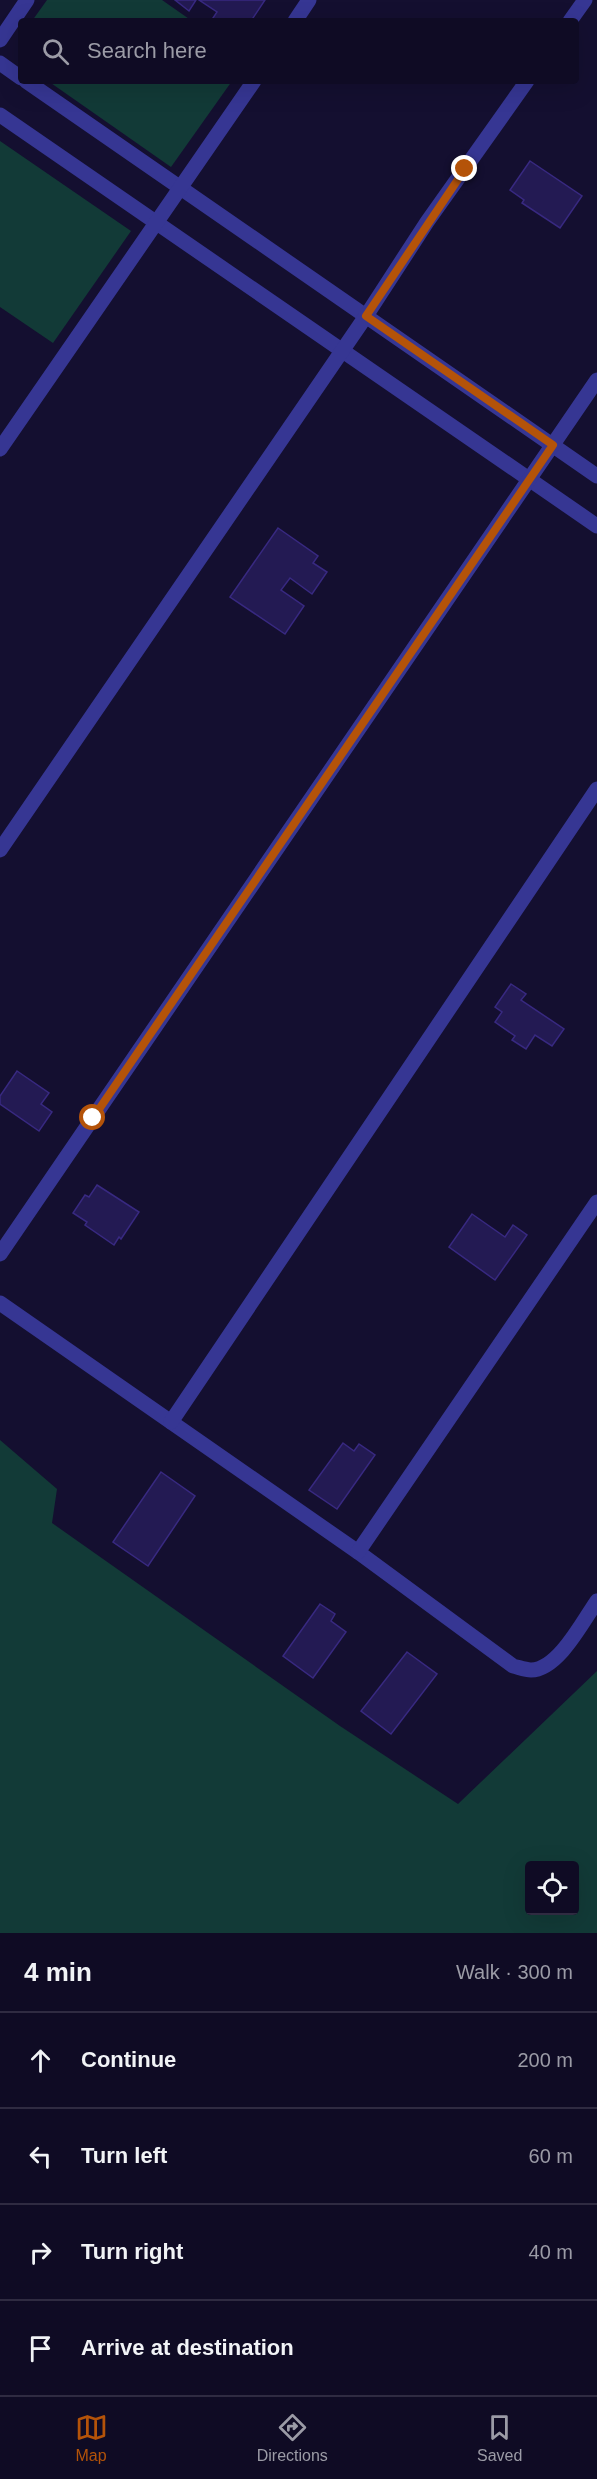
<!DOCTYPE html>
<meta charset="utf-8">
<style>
:root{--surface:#0f0b24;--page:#1d1931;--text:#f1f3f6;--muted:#9b9ba6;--line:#2f2b41;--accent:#b45309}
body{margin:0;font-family:Arial,sans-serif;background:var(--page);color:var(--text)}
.controls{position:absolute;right:18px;bottom:18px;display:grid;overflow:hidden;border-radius:6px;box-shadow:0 6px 24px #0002}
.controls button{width:54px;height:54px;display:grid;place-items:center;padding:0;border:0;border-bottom:2px solid var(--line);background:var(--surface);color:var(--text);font:30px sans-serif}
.stop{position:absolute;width:18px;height:18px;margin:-14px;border:4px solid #b45309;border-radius:50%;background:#fff}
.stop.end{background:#b45309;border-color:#fff;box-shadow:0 2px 6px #0008}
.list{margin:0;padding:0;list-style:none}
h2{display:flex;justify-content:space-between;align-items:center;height:78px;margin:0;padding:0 24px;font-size:26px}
h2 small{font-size:20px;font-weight:400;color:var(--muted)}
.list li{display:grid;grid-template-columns:39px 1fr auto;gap:18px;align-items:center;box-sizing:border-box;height:96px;padding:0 24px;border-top:2px solid var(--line)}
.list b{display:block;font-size:22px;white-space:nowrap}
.list em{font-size:20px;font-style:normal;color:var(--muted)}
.icon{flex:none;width:33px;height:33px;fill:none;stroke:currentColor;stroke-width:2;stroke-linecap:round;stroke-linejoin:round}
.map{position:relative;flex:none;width:597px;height:1933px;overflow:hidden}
.search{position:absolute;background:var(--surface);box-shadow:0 6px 24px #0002;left:18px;right:18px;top:18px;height:66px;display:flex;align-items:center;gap:15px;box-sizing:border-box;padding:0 21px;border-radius:6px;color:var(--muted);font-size:22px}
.sheet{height:462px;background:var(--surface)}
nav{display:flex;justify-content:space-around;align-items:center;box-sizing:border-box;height:84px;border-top:2px solid var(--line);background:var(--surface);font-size:16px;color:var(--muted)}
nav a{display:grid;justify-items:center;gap:3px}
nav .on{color:var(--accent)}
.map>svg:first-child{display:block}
</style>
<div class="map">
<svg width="597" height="1933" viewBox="0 0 597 1933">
<rect width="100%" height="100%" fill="#140f30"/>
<!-- green -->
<g fill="#123a37" fill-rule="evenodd">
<polygon points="47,0 162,0 192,21 32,21"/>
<polygon points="48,81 232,81 171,167"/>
<polygon points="0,141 131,231 53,343 0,307"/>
<path d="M0 1440 57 1489 52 1523 340 1726 458 1804 597 1671V1933H0ZM530 1866H574V1910H530Z"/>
</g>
<!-- building -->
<g fill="#231a53" stroke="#382981" stroke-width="1.5">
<polygon points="175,0 196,0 189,11"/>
<polygon points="199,0 265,0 251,21 211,21 217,12"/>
<polygon points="530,161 582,196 560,228 522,203 524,200 510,190"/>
<polygon points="278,528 318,556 313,563 327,572 312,594 290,578 281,590 304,606 285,634 230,597"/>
<polygon points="511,984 526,994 521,1000 564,1029 552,1046 535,1035 526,1049 512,1040 515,1036 495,1022 502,1012 495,1007"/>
<polygon points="17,1071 49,1093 41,1104 52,1112 39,1131 0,1104 0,1096"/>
<polygon points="97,1185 139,1212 121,1239 119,1237 114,1245 85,1225 87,1222 73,1213 85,1195 89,1197"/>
<polygon points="472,1214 505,1237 513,1225 527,1235 495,1280 449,1247"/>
<polygon points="343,1443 354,1451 359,1444 375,1455 337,1509 309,1490"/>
<polygon points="161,1472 195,1496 148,1566 113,1542"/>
<polygon points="320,1604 335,1614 331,1621 346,1632 313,1678 283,1656"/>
<polygon points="407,1652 437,1674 391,1734 361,1711"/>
</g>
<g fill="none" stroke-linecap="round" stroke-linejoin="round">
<!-- street -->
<g stroke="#363693" stroke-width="15">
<polyline points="295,21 309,0"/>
<polyline points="570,21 585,0"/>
<polyline points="0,40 27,0"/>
<polyline points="0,63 21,78"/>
<polyline points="26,81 597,476"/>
<polyline points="0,115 597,526"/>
<polyline points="0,449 254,81"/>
<polyline points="0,850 366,316 427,222 527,81"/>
<polyline points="0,1254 597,380"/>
<path d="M0 1303 358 1552 513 1666C518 1667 525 1670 531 1670 558 1670 583 1621 597 1601"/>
<polyline points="171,1422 597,789"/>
<polyline points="358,1552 597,1202"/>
</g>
</g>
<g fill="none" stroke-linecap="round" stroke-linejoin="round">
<!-- route -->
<polyline stroke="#b45309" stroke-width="8" points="93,1118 553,445 366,316 465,169"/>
</g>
</svg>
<div class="controls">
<button><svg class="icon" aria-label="locate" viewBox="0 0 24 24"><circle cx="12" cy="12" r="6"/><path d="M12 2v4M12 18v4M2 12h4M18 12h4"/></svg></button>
</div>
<div class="stop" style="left:93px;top:1118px"></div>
<div class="stop end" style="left:465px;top:169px"></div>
<div class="search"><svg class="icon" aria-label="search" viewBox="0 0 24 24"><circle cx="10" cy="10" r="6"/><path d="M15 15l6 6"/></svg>Search here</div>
</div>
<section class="sheet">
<h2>4 min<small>Walk · 300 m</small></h2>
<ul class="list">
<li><svg class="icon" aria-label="ahead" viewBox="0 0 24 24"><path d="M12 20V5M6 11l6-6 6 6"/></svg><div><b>Continue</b></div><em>200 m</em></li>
<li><svg class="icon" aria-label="left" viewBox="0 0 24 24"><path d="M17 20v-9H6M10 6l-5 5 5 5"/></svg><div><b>Turn left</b></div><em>60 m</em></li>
<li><svg class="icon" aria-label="right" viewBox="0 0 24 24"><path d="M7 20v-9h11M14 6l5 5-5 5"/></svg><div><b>Turn right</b></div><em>40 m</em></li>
<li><svg class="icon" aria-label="arrive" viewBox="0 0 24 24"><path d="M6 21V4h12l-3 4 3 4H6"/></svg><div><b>Arrive at destination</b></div></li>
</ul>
</section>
<nav>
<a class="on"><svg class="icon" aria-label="map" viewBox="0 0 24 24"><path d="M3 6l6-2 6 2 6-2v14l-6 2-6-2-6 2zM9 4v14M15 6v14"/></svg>Map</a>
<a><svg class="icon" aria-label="directions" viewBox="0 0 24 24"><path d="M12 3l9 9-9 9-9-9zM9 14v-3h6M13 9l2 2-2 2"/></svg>Directions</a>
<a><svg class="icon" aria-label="saved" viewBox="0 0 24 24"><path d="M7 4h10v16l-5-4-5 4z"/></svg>Saved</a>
</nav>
